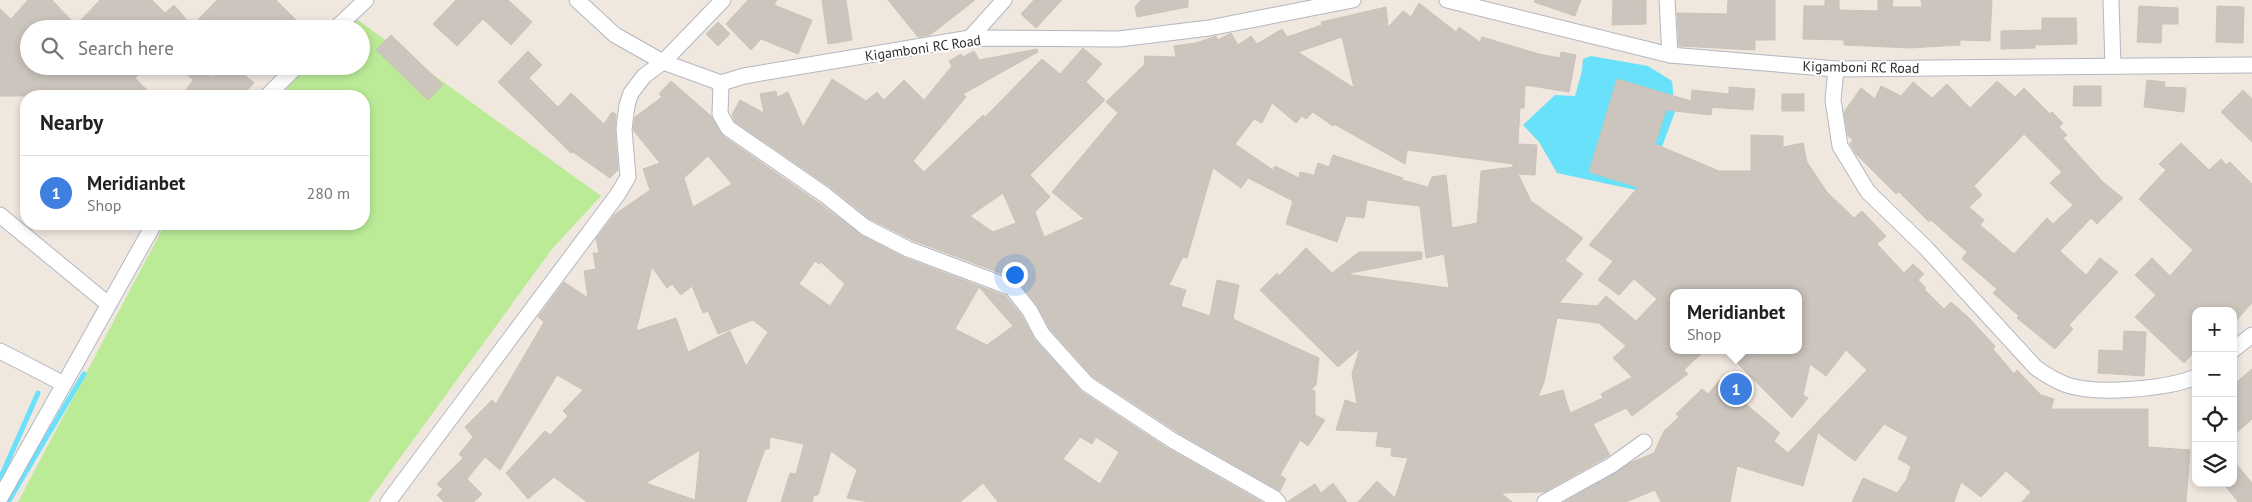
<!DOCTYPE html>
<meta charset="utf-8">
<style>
:root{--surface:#fff;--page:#f6f6f6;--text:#222;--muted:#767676;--line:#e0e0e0;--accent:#3d72ff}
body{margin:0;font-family:"PT Sans",sans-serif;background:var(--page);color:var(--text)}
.controls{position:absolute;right:15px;bottom:15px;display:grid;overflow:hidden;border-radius:10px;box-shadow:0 2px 8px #0003}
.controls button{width:45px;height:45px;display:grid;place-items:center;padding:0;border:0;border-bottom:1px solid var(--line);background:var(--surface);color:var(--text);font:25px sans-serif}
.you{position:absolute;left:1014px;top:274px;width:18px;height:18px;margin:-12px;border:4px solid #fff;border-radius:50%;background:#1a73e8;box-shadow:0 0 0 8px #1a73e833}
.badge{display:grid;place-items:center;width:32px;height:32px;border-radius:50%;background:var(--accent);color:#fff;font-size:16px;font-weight:700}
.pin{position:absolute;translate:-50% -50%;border:2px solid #fff;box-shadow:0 1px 5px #0006}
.popup{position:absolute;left:1670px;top:289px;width:132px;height:65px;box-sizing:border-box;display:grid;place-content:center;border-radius:10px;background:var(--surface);filter:drop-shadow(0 1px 4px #0005);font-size:16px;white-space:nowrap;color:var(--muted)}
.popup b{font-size:19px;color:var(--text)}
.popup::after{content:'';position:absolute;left:50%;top:100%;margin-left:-10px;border:10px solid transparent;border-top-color:var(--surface)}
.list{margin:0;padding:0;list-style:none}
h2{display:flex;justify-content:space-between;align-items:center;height:65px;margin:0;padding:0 20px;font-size:21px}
h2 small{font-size:16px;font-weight:400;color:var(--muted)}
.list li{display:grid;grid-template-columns:32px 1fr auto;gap:15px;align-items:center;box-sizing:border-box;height:75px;padding:0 20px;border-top:1px solid var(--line)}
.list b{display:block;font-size:19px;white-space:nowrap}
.list p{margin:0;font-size:16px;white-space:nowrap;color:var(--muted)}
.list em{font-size:16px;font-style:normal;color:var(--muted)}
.icon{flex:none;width:28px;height:28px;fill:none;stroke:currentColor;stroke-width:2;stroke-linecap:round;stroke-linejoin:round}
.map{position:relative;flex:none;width:2252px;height:502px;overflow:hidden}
.search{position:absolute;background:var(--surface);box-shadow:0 2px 8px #0003;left:20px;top:20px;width:350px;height:55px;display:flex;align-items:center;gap:12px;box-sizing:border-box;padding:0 18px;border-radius:28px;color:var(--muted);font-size:19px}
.panel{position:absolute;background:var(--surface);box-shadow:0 2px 8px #0003;left:20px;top:90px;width:350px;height:140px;border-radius:20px}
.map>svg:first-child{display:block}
</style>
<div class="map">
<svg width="2252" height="502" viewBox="0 0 2252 502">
<rect width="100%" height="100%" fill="#f0e7df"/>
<!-- green -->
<polygon fill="#bbeb97" points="355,18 601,196 552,249 368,502 18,502 165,224 364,224 364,96 279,96 308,66 361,66 361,29 345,29"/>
<!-- water -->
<polygon fill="#69e1fa" points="1591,56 1648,66 1672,81 1675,112 1645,192 1557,173 1539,142 1523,125 1555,95 1575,96 1582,71 1583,59"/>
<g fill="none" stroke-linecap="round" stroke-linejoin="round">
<!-- stream -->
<g stroke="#69e1fa" stroke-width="5">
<polyline points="0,479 38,393"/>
<polyline points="8,502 84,374"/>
</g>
</g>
<!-- building -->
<g fill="#cbc5bd" stroke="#ccc3b8" fill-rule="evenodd">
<polygon points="28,0 52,0 72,21 64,29 29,29 29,66 64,68 146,66 135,78 153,96 0,96 0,9 11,19"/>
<polygon points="100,0 152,0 165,13 174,5 192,26 217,0 276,0 296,20 288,29 89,29 80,21"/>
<polygon points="456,0 508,0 532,22 511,45 483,19 457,46 433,24"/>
<polygon points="748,0 777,0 774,5 812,20 798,54 761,39 751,50 726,24"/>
<polygon points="822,0 846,0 852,40 828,44"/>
<polygon points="888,0 975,0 930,35 918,37"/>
<polygon points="1034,0 1062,0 1036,28 1021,14"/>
<polygon points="1141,0 1188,0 1188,7 1137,17 1135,7"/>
<polygon points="1535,0 1581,0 1575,16 1534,2"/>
<polygon points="1613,0 1646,0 1646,24 1612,25"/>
<polygon points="1728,0 1775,0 1775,40 1755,40 1755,50 1679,46 1677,13 1727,14"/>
<polygon points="1825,0 1839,0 1839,10 1878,11 1878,0 1893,0 1892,7 1922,7 1921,0 1992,0 1990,41 1960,40 1960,45 1910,48 1844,45 1844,40 1803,39 1804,6 1825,6"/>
<path d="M1419 3 1456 32 1459 27 1480 42 1482 37 1539 54 1560 58 1561 52 1576 55 1569 92 1525 85 1524 108H1520L1518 144 1537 145 1535 175 1518 174 1531 201 1583 238 1565 260 1583 274 1559 303 1597 306 1606 296 1636 321 1657 299 1634 279 1619 295 1598 280 1613 261 1589 245 1638 187 1589 172 1617 79 1691 101 1692 90 1729 94V87L1755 89 1753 110 1708 107 1712 108 1711 115 1666 110 1655 144 1719 171H1751V135L1783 136V147L1803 143 1807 162 1827 192 1854 218 1862 211 1886 236 1877 244 1904 273 1913 264 1924 274 1918 280 1926 288 1924 289 1944 309 1951 302 1968 317 1995 346 1993 349 2014 374 2017 370 2041 395 2054 399 2051 409H2148V447L2190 450 2186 502H2022L2031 492 2006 471 1981 497 1961 482 1954 502H1852L1863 478 1897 493 1907 479 1911 466 1898 459 1908 437 1884 424 1855 461 1818 433 1803 486 1737 466 1730 502H1661L1655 490 1626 502H1564L1632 462 1654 453 1664 431 1679 417 1676 414 1702 389 1708 394 1719 381 1780 433 1774 441 1788 453 1867 370 1846 350 1826 376 1810 364 1803 395 1808 398 1792 418 1733 359 1726 350H1798V293H1674V350H1705L1684 370 1688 374 1632 416 1626 408 1593 424 1610 455 1544 492 1501 493 1512 502H1358L1377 481 1395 498 1408 458 1391 456 1392 448 1376 446 1378 432 1336 430 1345 400 1357 404 1352 374 1360 348 1338 367 1260 290 1277 273 1279 276 1306 248 1332 273 1359 252H1422V259L1346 274 1449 288 1444 254 1426 258 1420 206 1367 200 1364 218 1346 216 1337 242 1286 224 1293 201 1248 178 1241 188 1213 168 1187 258 1183 257 1169 285 1186 290 1181 306 1210 316 1217 280 1239 285 1233 319 1319 358 1316 385 1311 390 1315 391V415L1325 420 1308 446 1300 440 1280 475 1286 479 1280 491 1177 432 1093 377 1050 329 1037 305 1016 279 912 240 870 219 830 187 735 122 732 115 740 100 764 113 760 94 776 91 777 97 788 92 803 127 832 79 866 101 877 92 884 100 904 80 924 100 952 66 949 61 961 54 963 57 974 51 979 60 1037 49 1038 52 963 94 966 97 913 161 924 172 983 115 985 117 1042 59 1060 74 1083 48 1102 64 1086 82 1105 100 1030 175 1050 197 1035 212 1044 237 1084 219 1052 192 1118 113 1106 102 1144 65 1145 56 1176 57 1174 46 1196 43 1216 36 1218 40 1231 33 1238 45 1251 36 1257 44 1282 29 1287 37 1322 25 1321 22 1386 7 1388 27 1403 11 1411 17ZM1342 37 1354 88 1298 52ZM1272 103 1296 123 1302 116 1306 119 1313 112 1333 126 1334 124 1405 164 1407 150 1513 164V167L1481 171 1477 223 1452 228 1446 175 1432 177 1428 187 1402 180 1403 178 1333 155 1329 167 1318 163 1314 175 1300 172 1299 178 1275 166 1273 170 1235 144 1254 119 1262 123ZM1003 193 1016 223 993 232 970 216ZM1557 318 1599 323 1626 346 1613 358 1632 377 1601 394 1603 398 1570 413 1563 390 1538 397 1544 382Z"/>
<polygon points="2139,6 2178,8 2178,24 2162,24 2161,43 2137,42"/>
<polygon points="2217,6 2244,7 2243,43 2216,42"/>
<polygon points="2042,18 2076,18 2077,44 2035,45 2035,48 2001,49 2001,31 2042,30"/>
<polygon points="718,22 730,34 718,46 706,34"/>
<polygon points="391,35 443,85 428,100 376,50"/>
<polygon points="528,51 542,65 529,78 558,107 571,93 604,124 612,112 616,114 615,130 618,170 610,178 573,152 571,153 498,82"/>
<polygon points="178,66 201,66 213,77 223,66 253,66 245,75 254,83 242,96 182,96 193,80"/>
<polygon points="2147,80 2165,82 2164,87 2186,88 2184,112 2144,107"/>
<path d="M671 81 711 116 723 136 819 203 861 235 905 258 1006 296 1022 316 1035 340 1082 392 1167 448 1262 502H998L983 483 960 502H869L847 498 857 470 831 451 818 495H814L812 502H781L790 473 796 474 804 444 770 437 769 449H765L746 502H695L700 450 646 483 695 500 694 502H587L554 477 528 499 506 473 545 431 550 435 568 416 563 411 583 390 557 375 500 470 485 457 467 479 482 494 474 502H444L437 495 443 489 437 484 463 458 459 454 473 437 465 427 492 400 496 404 544 322 538 317 564 282 588 298 584 271 596 269 593 253H599L596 239 614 215 650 190 643 169 660 163 633 130 635 117 662 97 659 94ZM708 156 732 184 693 207 684 178ZM815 261 819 264 821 262 845 284 830 306 799 284ZM652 267 667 288 672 284 681 295 692 286 703 313 708 311 718 334 753 320 768 332 746 366 730 331 688 352 676 318 636 331ZM979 287 1013 326 987 345 955 329ZM1080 437 1092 444 1096 437 1119 452 1100 484 1063 459Z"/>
<path d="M1997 81 2015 97 2024 88 2050 114 2052 112 2063 123 2059 127 2067 135 2063 138 2103 182 2123 198 2097 224 2091 218 2060 251 2086 275 2100 258 2118 272 2069 325 2073 329 2055 349 2017 318 2019 316 1993 293 1997 289 1962 259 1967 252 1931 220 1929 222 1899 192 1896 194 1856 154 1850 144 1853 140 1848 136 1844 112 1861 88 1875 99 1881 86 1901 96 1913 82 1932 98 1947 84 1970 108ZM2024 134 2062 172 2050 183 2073 205 2053 224 2047 218 2014 254 1980 225 1984 220 1969 207 1982 195 1974 186Z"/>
<polygon points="2074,86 2101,86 2101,106 2073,106"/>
<polygon points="2243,90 2252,99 2252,142 2221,112"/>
<rect x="1782" y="94" width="22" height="17"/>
<polygon points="2181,143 2209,170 2221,159 2226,165 2230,162 2252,184 2252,303 2233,324 2233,311 2196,311 2196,350 2184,363 2135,317 2156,295 2135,275 2152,258 2170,276 2193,250 2139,199 2166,170 2159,164"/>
<polygon points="2124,331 2146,332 2144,376 2098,373 2099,350 2123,351"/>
<polygon points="2252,369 2252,419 2233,436 2233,385"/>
<polygon points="2233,460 2252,483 2252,502 2238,502 2223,483 2233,483"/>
<polygon points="1333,483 1347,502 1287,502 1315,484 1321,493"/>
</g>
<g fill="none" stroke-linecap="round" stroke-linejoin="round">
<defs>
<g id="minor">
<polyline points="577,0 615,35 663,62 721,83 744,76 970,38 1119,39 1209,28 1353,0"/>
<polyline points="1447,0 1670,55 1836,69 2252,65"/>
<polyline points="1667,0 1670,55"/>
<polyline points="2111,0 2113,66"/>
<polyline points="335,29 366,0"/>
<polyline points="970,38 1004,0"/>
<path d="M1836 69 1833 100 1840 146 1868 192 1926 248 2036 368C2046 375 2055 381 2067 385 2097 395 2167 389 2196 377"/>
<polyline points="721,83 720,114 728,128 825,195 865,227 908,249 1012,288 1030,311 1042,334 1087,384 1172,440 1274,498 1278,502"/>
<polyline points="267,96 297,66"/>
<polyline points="0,215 108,304"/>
<polyline points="2233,350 2252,335"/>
<polyline points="0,351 64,384"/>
<polyline points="0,498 154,224"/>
<polyline points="388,502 618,194 628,177 624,129 627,105 631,93 644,76 663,62 723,0"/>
<polyline points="1545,502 1612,465 1644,442"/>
</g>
</defs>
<!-- minor casing -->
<use href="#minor" stroke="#b3b7c2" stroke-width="17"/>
<!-- minor -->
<use href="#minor" stroke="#fff" stroke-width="15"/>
</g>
<g text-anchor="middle" stroke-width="4" stroke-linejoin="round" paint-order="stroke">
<!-- street labels -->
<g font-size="14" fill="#2d2d2d" stroke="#fff">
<text transform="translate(923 48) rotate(-8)" y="5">Kigamboni RC Road</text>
<text transform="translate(1861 67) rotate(1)" y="5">Kigamboni RC Road</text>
</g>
</g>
</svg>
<div class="controls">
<button>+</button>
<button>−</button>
<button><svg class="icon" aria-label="locate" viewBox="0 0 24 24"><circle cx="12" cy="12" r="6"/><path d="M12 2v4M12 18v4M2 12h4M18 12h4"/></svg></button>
<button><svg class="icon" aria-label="layers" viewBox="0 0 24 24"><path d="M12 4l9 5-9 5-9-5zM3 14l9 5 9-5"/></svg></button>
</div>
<div class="you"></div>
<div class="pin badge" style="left:1736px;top:389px;background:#3f7fe0">1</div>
<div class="popup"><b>Meridianbet</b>Shop</div>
<div class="search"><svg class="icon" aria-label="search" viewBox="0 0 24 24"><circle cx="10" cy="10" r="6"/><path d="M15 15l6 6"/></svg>Search here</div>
<section class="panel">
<h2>Nearby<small></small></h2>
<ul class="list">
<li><span class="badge" style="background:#3f7fe0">1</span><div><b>Meridianbet</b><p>Shop</p></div><em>280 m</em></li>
</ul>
</section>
</div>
